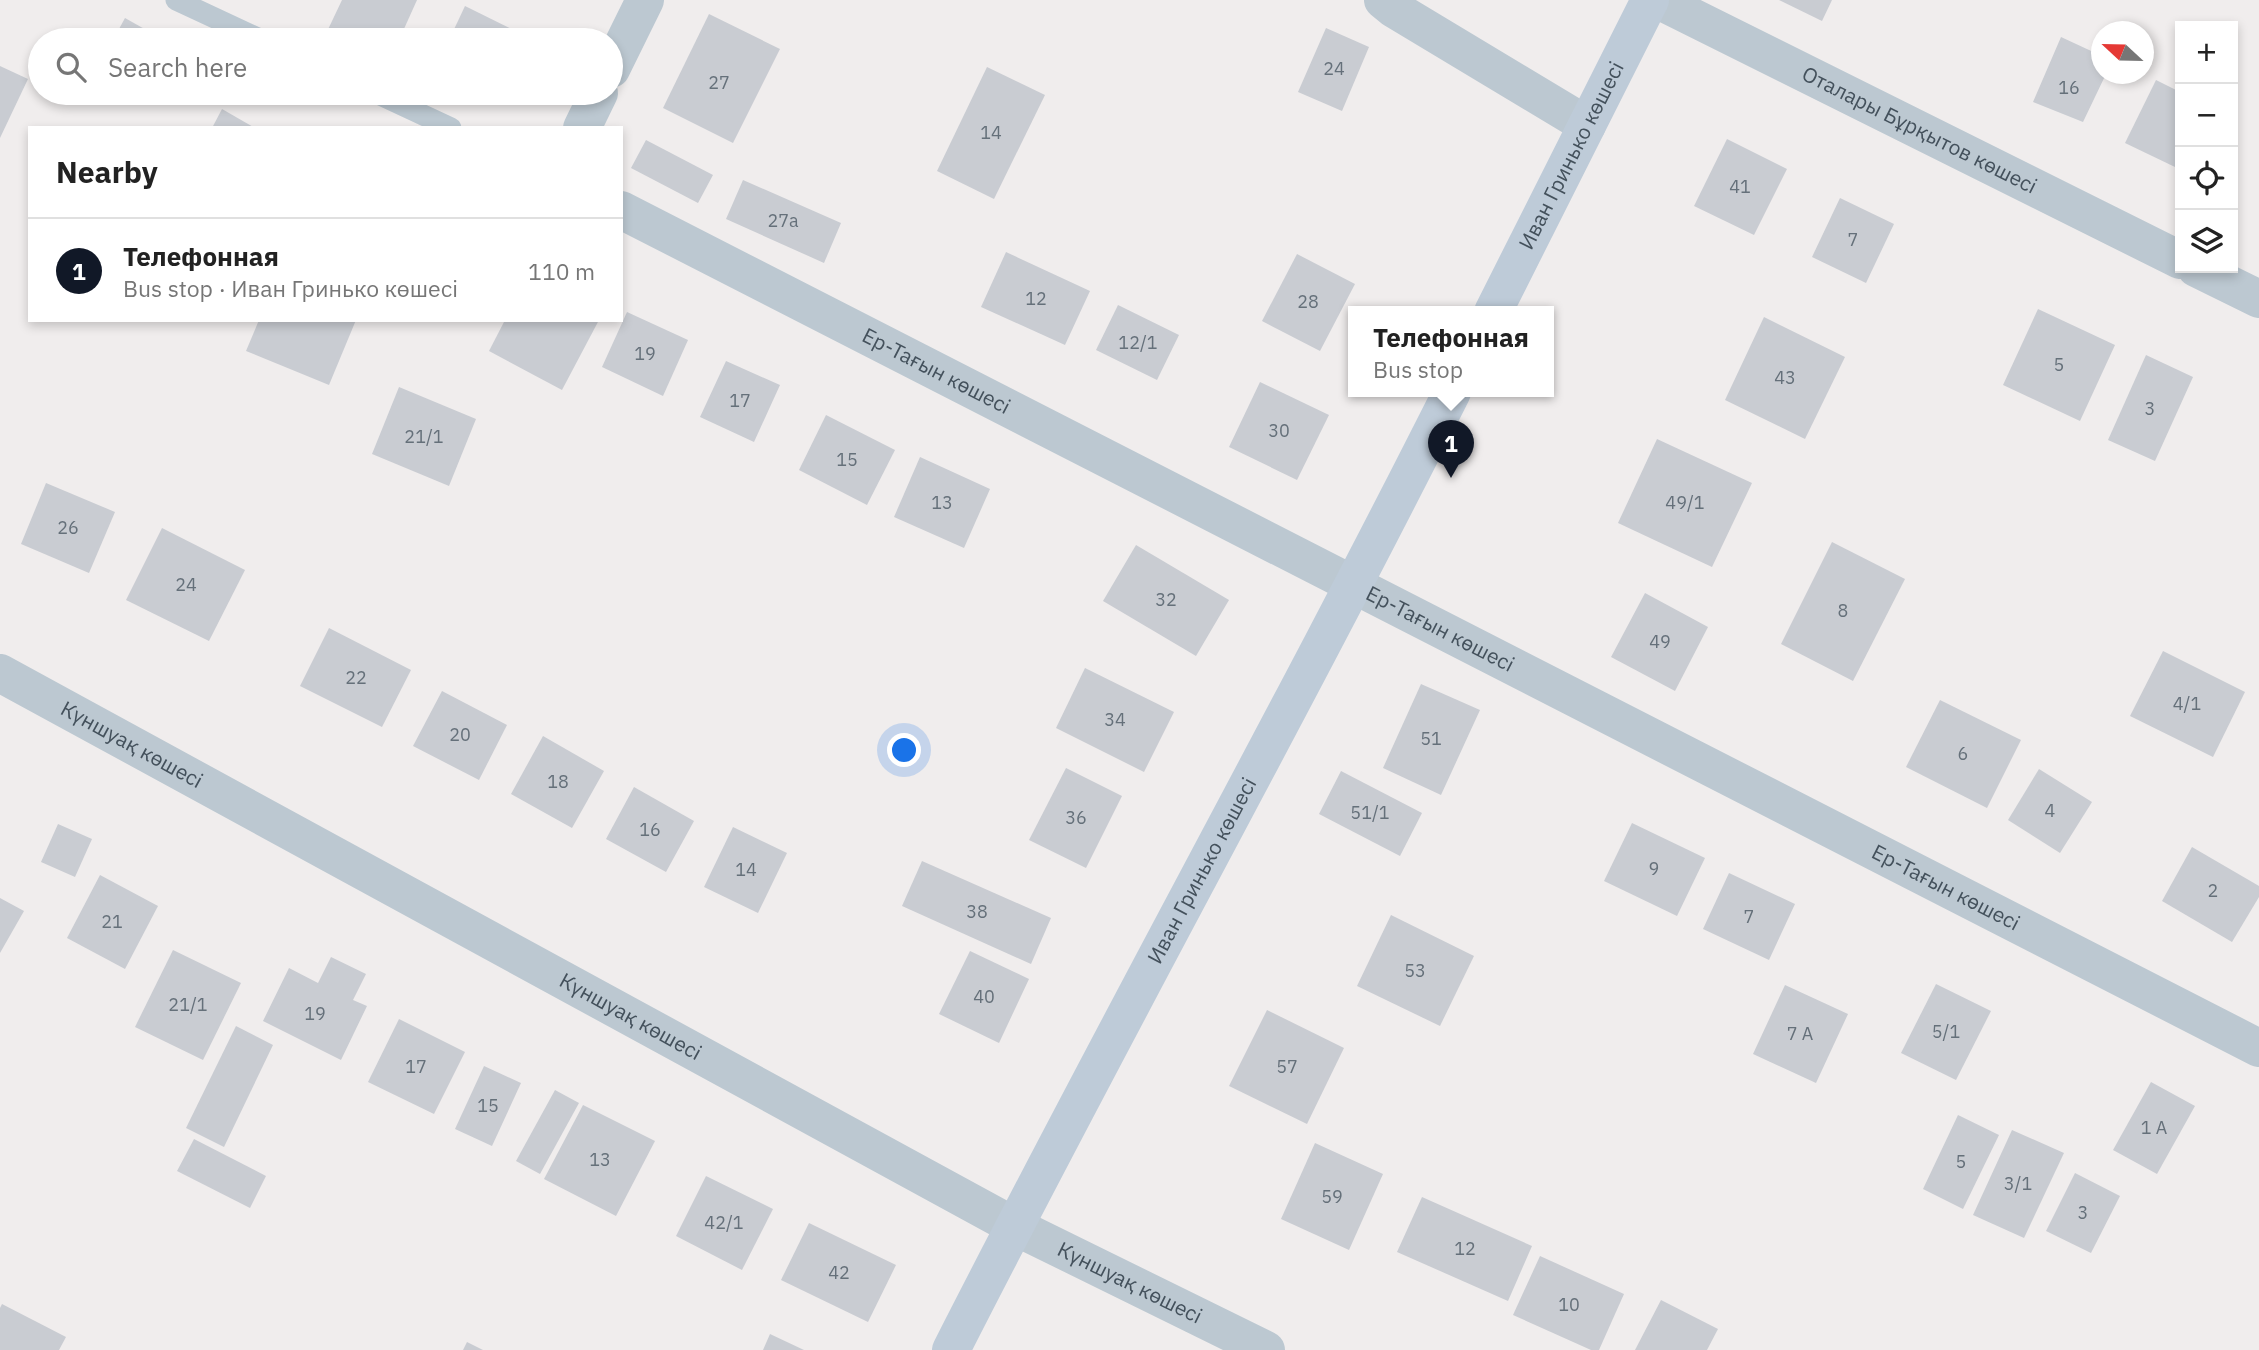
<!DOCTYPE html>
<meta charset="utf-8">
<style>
:root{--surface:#fff;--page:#f2f2f2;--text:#222;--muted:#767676;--line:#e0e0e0;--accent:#111827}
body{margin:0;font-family:"IBM Plex Sans",sans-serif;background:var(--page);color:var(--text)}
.controls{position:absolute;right:21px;top:21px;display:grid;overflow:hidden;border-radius:0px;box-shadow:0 4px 10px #0003}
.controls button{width:63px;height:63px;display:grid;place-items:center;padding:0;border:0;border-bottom:2px solid var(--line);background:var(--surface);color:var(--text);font:35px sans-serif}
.compass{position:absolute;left:2091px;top:21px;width:63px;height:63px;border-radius:50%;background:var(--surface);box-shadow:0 4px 10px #0003;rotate:292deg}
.you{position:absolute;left:905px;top:751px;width:24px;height:24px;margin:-18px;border:5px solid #fff;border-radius:50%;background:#1a73e8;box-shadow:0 0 0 10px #1a73e833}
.badge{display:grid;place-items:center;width:46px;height:46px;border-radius:50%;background:var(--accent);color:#fff;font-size:23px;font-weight:700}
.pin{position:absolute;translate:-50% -58px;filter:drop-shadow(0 2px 4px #0008)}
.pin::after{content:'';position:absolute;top:37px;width:24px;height:21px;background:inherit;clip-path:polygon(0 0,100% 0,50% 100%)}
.popup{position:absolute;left:1348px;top:306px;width:206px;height:91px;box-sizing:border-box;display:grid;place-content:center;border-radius:0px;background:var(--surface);filter:drop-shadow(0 2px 5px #0005);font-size:23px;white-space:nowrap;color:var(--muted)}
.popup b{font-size:26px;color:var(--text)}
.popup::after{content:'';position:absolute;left:50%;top:100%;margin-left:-14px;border:14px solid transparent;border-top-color:var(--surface)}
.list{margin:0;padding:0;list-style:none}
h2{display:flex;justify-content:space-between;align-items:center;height:91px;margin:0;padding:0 28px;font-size:30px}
h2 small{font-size:23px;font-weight:400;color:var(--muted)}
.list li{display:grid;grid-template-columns:46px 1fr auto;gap:21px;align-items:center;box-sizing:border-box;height:105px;padding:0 28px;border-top:2px solid var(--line)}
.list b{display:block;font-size:26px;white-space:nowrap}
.list p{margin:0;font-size:23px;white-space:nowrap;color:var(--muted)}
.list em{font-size:23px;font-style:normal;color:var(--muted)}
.icon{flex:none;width:38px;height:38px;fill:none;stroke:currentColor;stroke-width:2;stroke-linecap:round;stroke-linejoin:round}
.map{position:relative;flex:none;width:2259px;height:1350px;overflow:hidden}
.search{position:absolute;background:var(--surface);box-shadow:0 4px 10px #0003;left:28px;top:28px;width:595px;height:77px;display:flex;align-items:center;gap:18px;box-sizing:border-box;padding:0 24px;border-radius:38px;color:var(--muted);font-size:26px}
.panel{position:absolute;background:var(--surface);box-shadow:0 4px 10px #0003;left:28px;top:126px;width:595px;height:196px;border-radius:0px}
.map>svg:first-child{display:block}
</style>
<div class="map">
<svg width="2259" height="1350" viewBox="0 0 2259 1350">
<rect width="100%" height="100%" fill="#f0eded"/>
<!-- building -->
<g fill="#c9ccd2">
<polygon points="342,0 417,0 399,40 323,40"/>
<polygon points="1779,0 1832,0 1822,21"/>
<polygon points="465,6 534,40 449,40"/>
<polygon points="709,14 780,49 733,143 663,108"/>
<polygon points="125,18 164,40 113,40"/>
<polygon points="1326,28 1369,47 1342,111 1298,92"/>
<polygon points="2061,37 2102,56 2102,74 2106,74 2083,122 2033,102"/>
<polygon points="0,66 28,79 0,138"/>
<polygon points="987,67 1045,95 994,199 937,171"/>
<polygon points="2156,80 2180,92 2180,158 2175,167 2125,143"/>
<polygon points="222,109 255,128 212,128"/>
<polygon points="1727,139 1787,169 1754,235 1694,206"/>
<polygon points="646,140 713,175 698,203 631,168"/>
<polygon points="743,180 841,223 824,263 726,219"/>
<polygon points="1840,198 1894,224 1866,283 1812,257"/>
<polygon points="1006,252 1090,291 1065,345 981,307"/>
<polygon points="1297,254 1355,284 1320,351 1262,321"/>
<polygon points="1118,305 1179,335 1157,380 1096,350"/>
<polygon points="2038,309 2115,345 2080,421 2003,385"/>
<polygon points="627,312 688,340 663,396 602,367"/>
<polygon points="1764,317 1845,357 1805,439 1725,400"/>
<polygon points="259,320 356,320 329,385 246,351"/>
<polygon points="505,320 599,320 562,390 489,351"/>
<polygon points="2146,355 2193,377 2155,461 2108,440"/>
<polygon points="726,361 780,385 754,442 700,417"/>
<polygon points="1260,382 1329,415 1297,480 1229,447"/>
<polygon points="399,387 476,419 449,486 372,454"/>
<polygon points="826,415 895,450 867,505 799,470"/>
<polygon points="1657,439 1752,483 1712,567 1618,523"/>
<polygon points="920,457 990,489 964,548 894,517"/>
<polygon points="46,483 115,512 89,573 21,544"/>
<polygon points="162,528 245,570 209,641 126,600"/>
<polygon points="1832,542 1905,579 1853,681 1781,644"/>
<polygon points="1136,545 1229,600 1196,656 1103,601"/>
<polygon points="1645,593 1708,627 1675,691 1611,657"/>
<polygon points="329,628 411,670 382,727 300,686"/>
<polygon points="2163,651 2245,692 2213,757 2130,716"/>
<polygon points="1085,668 1174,712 1144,772 1056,728"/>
<polygon points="1421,684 1480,710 1441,795 1383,768"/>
<polygon points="442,691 507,725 479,780 413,746"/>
<polygon points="1940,700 2021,740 1987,808 1906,767"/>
<polygon points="543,736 604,771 572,828 511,794"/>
<polygon points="1066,768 1122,796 1086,868 1029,840"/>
<polygon points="2039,769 2092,802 2060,853 2008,820"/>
<polygon points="1341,771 1422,813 1400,856 1319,814"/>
<polygon points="634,787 694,821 666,872 606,839"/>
<polygon points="1632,823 1705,858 1677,916 1604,881"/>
<polygon points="58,824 92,839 75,877 41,862"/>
<polygon points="733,827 787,853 758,913 704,887"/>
<polygon points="2192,847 2259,886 2259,897 2232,942 2162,901"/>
<polygon points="922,861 1051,918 1031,964 902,906"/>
<polygon points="1729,873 1795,904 1769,960 1703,929"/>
<polygon points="100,875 158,906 125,969 67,938"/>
<polygon points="0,898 24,911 0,953"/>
<polygon points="1391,915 1474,956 1440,1026 1357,986"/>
<polygon points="173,950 241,983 203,1060 135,1027"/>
<polygon points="970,951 1029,979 999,1043 939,1014"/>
<polygon points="331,957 366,974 353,1000 367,1006 341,1060 263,1021 289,968 318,983"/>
<polygon points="1936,984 1991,1011 1956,1080 1901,1053"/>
<polygon points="1785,985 1848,1014 1816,1083 1753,1054"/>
<polygon points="1267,1010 1344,1048 1307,1124 1229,1086"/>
<polygon points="399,1019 465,1052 434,1114 368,1082"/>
<polygon points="236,1026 273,1045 224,1147 186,1128"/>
<polygon points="484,1066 521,1083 492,1146 455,1129"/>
<polygon points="2151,1082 2195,1106 2157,1174 2113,1150"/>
<polygon points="555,1090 579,1103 540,1174 516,1161"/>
<polygon points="583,1105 655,1141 616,1216 544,1179"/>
<polygon points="1958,1115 1999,1135 1963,1209 1923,1189"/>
<polygon points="2012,1130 2064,1153 2024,1238 1973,1215"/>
<polygon points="194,1139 266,1176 250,1208 177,1171"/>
<polygon points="1315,1143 1383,1174 1349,1250 1281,1219"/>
<polygon points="2075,1173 2120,1196 2091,1253 2046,1231"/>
<polygon points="706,1176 773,1209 742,1270 676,1236"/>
<polygon points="1422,1197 1532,1246 1508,1301 1397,1252"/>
<polygon points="809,1223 896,1265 868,1322 781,1280"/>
<polygon points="1540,1256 1624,1294 1599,1350 1591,1350 1513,1315"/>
<polygon points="1661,1300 1718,1329 1707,1350 1635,1350"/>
<polygon points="2,1304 66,1337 59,1350 0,1350 0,1308"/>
<polygon points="770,1334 804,1350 763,1350"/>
<polygon points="467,1342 483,1350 463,1350"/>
</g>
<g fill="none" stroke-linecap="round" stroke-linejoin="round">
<!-- lane -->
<g stroke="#bcc8d1" stroke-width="21">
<polyline points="176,0 262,40"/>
<polyline points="376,93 451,128"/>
</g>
<!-- street -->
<g stroke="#bcc8d1" stroke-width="38">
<polyline points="1383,0 1394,9 1587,125"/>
<path id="s1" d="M1658 0 2180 260"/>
<polyline points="611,69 645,0"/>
<polyline points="582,128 599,93"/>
<path id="s2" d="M621 210 2259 1048"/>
<polyline points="2196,268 2259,299"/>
<path id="s3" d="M0 673 1014 1226 1266 1350"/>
</g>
<!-- secondary -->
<g stroke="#becbd8" stroke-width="38">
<path id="s4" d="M1493 312 1650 0"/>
<path id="s5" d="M951 1350C1114 1029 1290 714 1452 392"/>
</g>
</g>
<g text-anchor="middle" stroke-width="7" stroke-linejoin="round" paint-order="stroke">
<!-- number labels -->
<g font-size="18" fill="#65707a">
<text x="1334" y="75">24</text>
<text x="719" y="89">27</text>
<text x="2069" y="94">16</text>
<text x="991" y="139">14</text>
<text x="1740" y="193">41</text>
<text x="783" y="227">27а</text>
<text x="1853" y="246">7</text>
<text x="1036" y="305">12</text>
<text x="1308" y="308">28</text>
<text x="1138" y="349">12/1</text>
<text x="645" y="360">19</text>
<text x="2059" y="371">5</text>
<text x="1785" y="384">43</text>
<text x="740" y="407">17</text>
<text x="2150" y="415">3</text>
<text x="1279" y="437">30</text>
<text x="424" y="443">21/1</text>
<text x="847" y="466">15</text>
<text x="942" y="509">13</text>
<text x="1685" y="509">49/1</text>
<text x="68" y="534">26</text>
<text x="186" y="591">24</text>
<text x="1166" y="606">32</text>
<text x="1843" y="617">8</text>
<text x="1660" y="648">49</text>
<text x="356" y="684">22</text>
<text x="2187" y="710">4/1</text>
<text x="1115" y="726">34</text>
<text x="460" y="741">20</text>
<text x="1431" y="745">51</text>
<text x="1963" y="760">6</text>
<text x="558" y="788">18</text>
<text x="2050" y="817">4</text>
<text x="1370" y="819">51/1</text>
<text x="1076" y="824">36</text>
<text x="650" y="836">16</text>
<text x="1654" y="875">9</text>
<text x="746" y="876">14</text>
<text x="2213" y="897">2</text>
<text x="977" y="918">38</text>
<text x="1749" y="923">7</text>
<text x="112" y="928">21</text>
<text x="1415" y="977">53</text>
<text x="984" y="1003">40</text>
<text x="188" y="1011">21/1</text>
<text x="315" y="1020">19</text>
<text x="1946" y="1038">5/1</text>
<text x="1800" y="1040">7 А</text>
<text x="416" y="1073">17</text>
<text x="1287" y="1073">57</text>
<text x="488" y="1112">15</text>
<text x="2154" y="1134">1 А</text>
<text x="600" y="1166">13</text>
<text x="1961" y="1168">5</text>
<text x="2018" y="1190">3/1</text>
<text x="1332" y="1203">59</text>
<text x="2083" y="1219">3</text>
<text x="724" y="1229">42/1</text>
<text x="1465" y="1255">12</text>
<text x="839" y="1279">42</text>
<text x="1569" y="1311">10</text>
</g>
<!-- street labels -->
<g font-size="21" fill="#44515c" stroke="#fff">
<text dy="7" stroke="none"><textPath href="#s1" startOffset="292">Оталары Бұрқытов көшесі</textPath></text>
<text dy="7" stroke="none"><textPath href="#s4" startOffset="175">Иван Гринько көшесі</textPath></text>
<text dy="7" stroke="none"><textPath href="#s2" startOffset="354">Ер-Тағын көшесі</textPath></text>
<text dy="7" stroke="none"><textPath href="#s2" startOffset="920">Ер-Тағын көшесі</textPath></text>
<text dy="7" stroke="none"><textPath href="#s3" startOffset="150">Күншуақ көшесі</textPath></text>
<text dy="7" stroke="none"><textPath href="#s5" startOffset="541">Иван Гринько көшесі</textPath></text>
<text dy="7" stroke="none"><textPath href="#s2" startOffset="1488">Ер-Тағын көшесі</textPath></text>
<text dy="7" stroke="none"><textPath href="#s3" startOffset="718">Күншуақ көшесі</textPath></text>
<text dy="7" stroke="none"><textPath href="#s3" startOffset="1284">Күншуақ көшесі</textPath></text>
</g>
</g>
</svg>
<div class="controls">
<button>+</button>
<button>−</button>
<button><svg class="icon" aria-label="locate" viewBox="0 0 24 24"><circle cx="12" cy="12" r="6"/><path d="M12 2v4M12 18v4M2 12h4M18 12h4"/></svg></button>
<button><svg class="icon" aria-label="layers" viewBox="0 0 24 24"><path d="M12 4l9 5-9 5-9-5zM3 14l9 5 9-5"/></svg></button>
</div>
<svg class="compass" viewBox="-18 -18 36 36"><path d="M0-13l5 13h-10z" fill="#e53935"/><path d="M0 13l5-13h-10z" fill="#767676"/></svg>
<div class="you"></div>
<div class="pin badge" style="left:1451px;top:478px">1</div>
<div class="popup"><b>Телефонная</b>Bus stop</div>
<div class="search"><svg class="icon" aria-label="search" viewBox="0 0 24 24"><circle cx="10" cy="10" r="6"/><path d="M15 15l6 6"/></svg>Search here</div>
<section class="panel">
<h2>Nearby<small></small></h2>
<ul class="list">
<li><span class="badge">1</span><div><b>Телефонная</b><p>Bus stop · Иван Гринько көшесі</p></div><em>110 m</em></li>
</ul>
</section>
</div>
